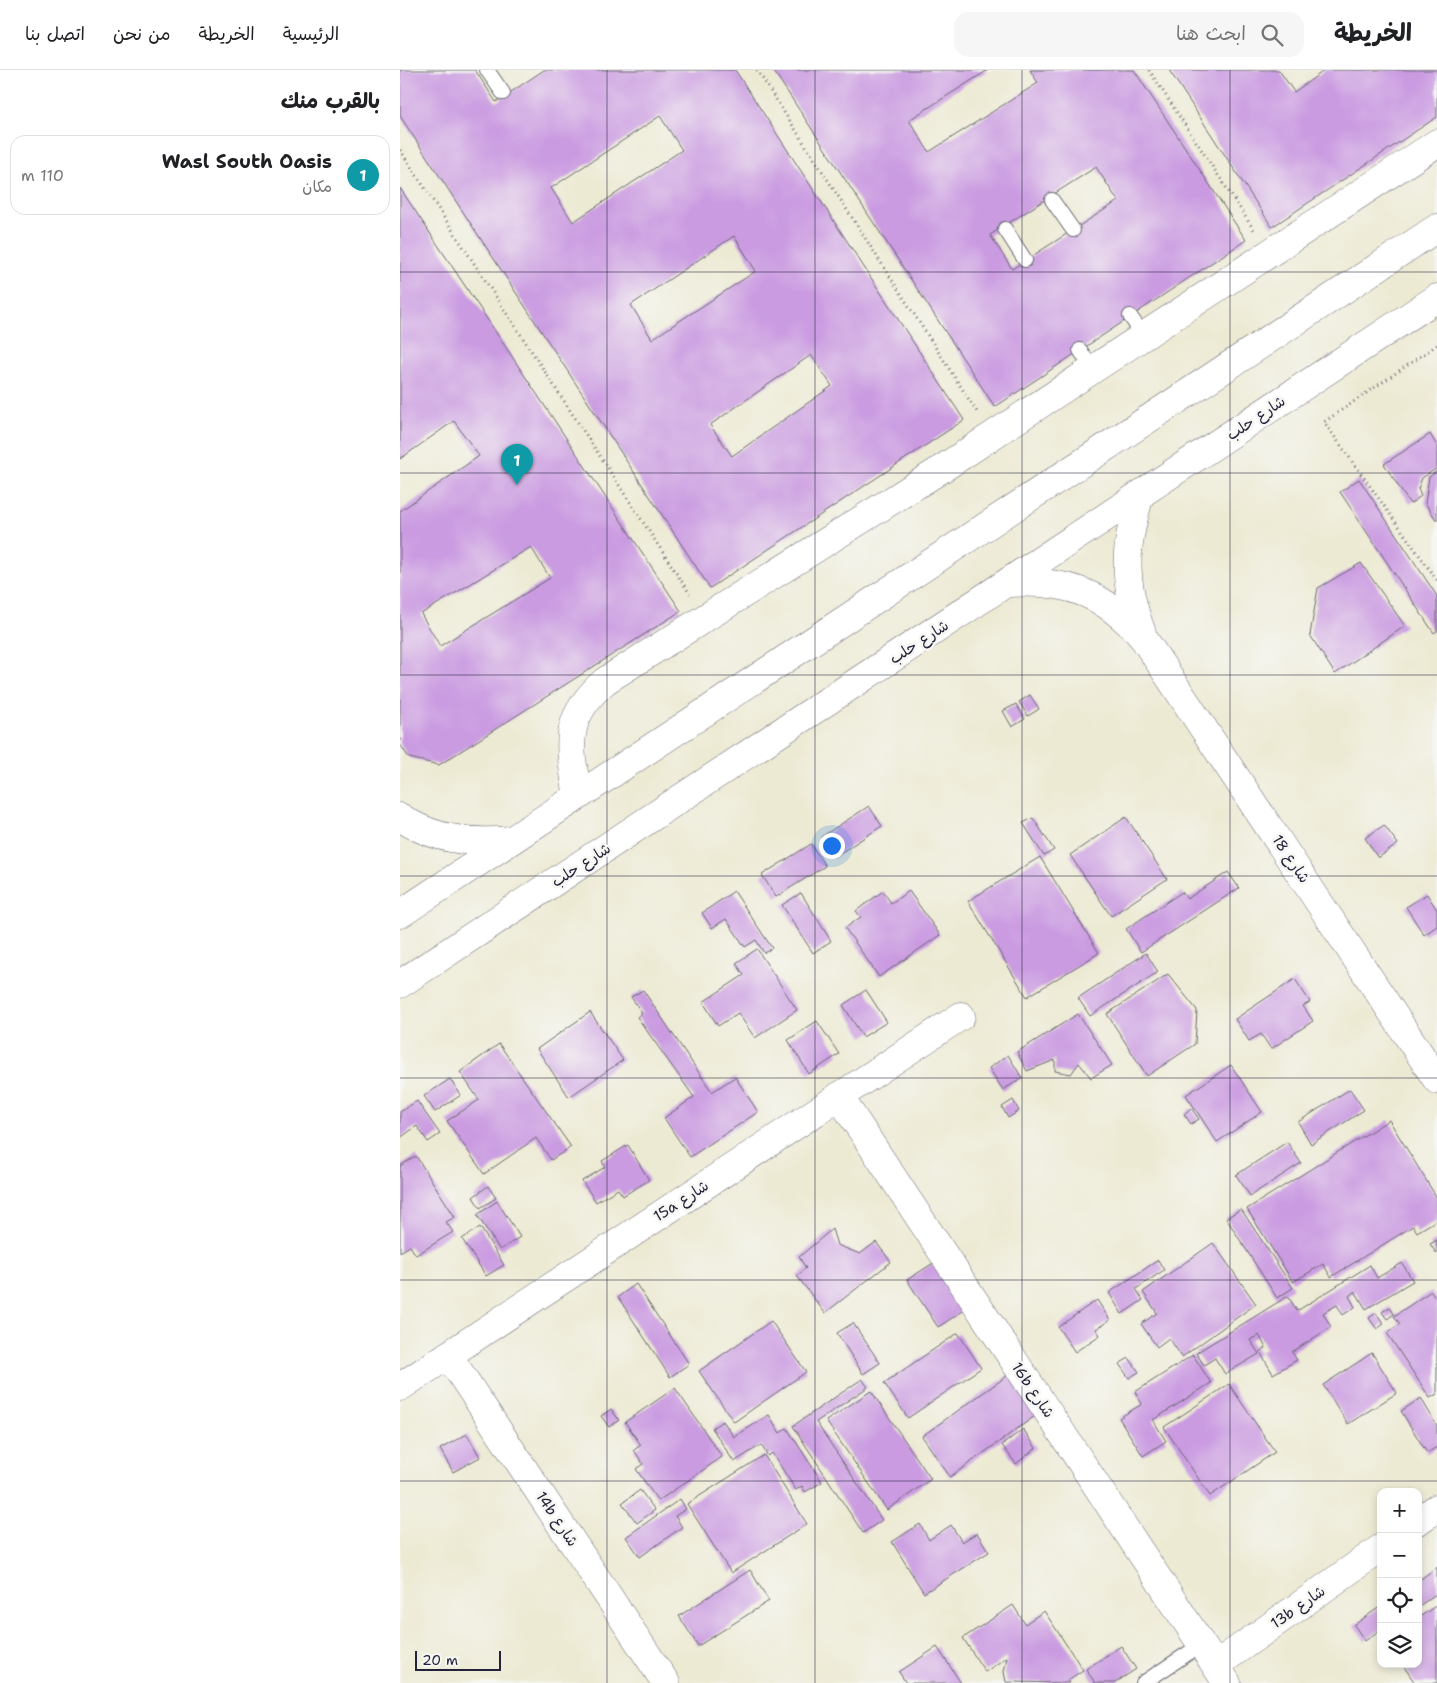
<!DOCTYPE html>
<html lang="ar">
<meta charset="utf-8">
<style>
:root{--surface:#fff;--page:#f6f6f6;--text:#202124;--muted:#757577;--line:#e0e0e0;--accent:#c8321e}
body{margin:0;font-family:"Shantell Sans","Playpen Sans Arabic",sans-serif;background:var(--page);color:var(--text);direction:rtl}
.controls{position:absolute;right:15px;bottom:15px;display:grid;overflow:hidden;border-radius:10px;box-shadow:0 2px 8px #0003}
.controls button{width:45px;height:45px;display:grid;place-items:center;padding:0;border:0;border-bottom:1px solid var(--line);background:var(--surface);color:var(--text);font:25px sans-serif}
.scale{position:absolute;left:15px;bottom:12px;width:86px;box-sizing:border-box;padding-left:5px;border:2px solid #22223b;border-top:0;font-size:14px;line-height:18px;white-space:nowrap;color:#22223b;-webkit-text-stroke:4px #f6f6f2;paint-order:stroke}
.you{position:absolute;left:431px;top:775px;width:18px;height:18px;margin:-12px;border:4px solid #fff;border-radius:50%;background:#1a73e8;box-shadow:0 0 0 8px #1a73e833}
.badge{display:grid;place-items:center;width:32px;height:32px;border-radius:50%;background:var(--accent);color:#fff;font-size:16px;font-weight:700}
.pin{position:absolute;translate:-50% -41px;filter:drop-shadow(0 1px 2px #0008)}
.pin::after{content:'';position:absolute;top:26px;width:18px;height:15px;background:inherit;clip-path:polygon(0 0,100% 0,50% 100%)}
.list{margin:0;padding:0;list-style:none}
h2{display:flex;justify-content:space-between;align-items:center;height:65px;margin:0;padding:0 20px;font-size:21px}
h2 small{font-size:16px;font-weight:400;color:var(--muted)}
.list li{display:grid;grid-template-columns:32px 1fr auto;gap:15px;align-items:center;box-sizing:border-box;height:80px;margin:0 10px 10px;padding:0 10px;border:1px solid var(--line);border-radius:15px}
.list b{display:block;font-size:19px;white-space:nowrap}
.list p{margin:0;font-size:16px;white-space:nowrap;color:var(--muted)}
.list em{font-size:16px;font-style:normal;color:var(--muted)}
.icon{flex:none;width:28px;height:28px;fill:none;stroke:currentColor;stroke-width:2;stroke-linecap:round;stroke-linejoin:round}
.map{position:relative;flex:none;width:1037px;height:1613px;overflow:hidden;direction:ltr}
header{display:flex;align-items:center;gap:30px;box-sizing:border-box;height:70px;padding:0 25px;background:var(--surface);border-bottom:1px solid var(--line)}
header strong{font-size:24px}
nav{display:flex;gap:28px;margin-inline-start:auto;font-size:18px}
.search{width:350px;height:45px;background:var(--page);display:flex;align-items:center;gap:12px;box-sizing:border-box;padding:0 18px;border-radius:15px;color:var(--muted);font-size:19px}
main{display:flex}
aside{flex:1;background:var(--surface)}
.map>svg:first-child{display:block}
</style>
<header>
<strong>الخريطة</strong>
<div class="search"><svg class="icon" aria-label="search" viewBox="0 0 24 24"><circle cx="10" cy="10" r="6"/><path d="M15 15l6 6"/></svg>ابحث هنا</div>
<nav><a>الرئيسية</a><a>الخريطة</a><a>من نحن</a><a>اتصل بنا</a></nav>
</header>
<main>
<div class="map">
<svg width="1037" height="1613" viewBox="0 0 1037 1613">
<rect width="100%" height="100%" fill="#f6f6f2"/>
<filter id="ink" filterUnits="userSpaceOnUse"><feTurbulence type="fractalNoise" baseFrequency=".02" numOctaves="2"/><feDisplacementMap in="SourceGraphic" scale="10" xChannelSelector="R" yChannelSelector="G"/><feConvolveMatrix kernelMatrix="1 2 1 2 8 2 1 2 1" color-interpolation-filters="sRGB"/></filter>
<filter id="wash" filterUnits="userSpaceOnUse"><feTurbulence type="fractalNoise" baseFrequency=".0096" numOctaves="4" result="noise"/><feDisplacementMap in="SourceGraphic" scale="20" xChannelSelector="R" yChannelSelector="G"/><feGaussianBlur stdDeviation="1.12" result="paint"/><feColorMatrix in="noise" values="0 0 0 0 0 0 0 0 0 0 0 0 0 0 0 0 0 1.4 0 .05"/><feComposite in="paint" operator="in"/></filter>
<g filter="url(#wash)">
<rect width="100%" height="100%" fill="#edead4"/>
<g id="blocks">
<!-- building -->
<g fill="#ca9be1" fill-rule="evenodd">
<path d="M0 0H75L96 32 144 0H335L564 350 310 518 0 46ZM260 46 282 80 173 152 151 118ZM334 166 356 201 252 269 231 235ZM411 285 432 316 332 386 310 355Z"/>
<path d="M373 0H588L509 50 529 82 638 13 630 0H734L846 170 595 337ZM696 97 718 131 612 199 590 165Z"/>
<polygon points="769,0 879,0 894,22 925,0 1037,0 1037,47 872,157"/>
<path d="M0 118 281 541 39 695 9 688 0 674V441L79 386 54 351 0 389ZM131 477 150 508 40 576 21 544Z"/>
<polygon points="1030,364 1037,376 1037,398 1022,408 1018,419 1021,426 1010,434 984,394"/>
<polygon points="1037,401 1037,451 1025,433 1029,407"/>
<polygon points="959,409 1037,526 1037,561 1034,563 940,422"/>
<polygon points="961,493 1005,556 935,604 910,565 918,518"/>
<polygon points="630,625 639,639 628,646 619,632"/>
<polygon points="616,634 625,649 612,657 603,641"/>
<polygon points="469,736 482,756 434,787 421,767"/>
<polygon points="726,747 767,809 711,846 670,785"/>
<polygon points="633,748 654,780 644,786 623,753"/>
<polygon points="984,755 998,774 978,788 965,768"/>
<polygon points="411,774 425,796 376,827 362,805"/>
<polygon points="640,787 699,883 627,927 568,831"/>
<polygon points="828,802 839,818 741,882 726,859 782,822 787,829"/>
<polygon points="334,821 372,878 364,883 356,870 345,877 326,849 312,858 302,843"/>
<polygon points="483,821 491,833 509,821 540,865 479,907 445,858 461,847 456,841"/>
<polygon points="401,823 431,871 413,883 382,835"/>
<polygon points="1027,824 1037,840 1037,856 1024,865 1006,837"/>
<polygon points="357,879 397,940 355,968 338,943 318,956 303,932 344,905 336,893"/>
<polygon points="746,883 758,902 690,946 678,928"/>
<polygon points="768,904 797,940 795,974 747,1006 707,944"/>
<polygon points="895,909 910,932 903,936 913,951 871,979 861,964 849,971 835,949"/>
<polygon points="243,920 312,1022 335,1007 358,1042 290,1087 264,1048 294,1027 237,947 242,943 231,927"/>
<polygon points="466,920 487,952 463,967 443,935"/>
<polygon points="190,942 223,990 169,1027 137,979"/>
<polygon points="678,944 712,995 691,1008 679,993 671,1004 655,1001 655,990 627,1001 617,982"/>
<polygon points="417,951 439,984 409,1004 388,970"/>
<polygon points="99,974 171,1077 151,1090 136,1068 84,1104 47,1051 79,1030 60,1002"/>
<polygon points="608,985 622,1008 603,1020 589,998"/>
<polygon points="831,995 862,1042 817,1072 786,1025"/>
<polygon points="50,1009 61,1025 35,1042 24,1026"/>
<polygon points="950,1019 964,1040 911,1074 898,1052"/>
<polygon points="613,1030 619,1041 608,1048 602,1037"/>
<polygon points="17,1031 40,1064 28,1072 17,1056 0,1068 0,1042"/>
<polygon points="791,1038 799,1049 791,1054 784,1044"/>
<polygon points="989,1050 1037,1128 1037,1150 1017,1162 1013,1156 931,1207 923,1194 893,1212 847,1139"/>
<polygon points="887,1072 901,1093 850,1126 836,1105"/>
<polygon points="228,1075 249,1110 223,1126 218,1119 196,1132 182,1111 205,1097 202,1091"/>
<polygon points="16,1086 55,1147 46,1152 53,1162 16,1185 10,1176 0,1182 0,1096"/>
<polygon points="88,1116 96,1128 80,1138 73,1127"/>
<polygon points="97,1131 120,1167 100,1180 77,1145"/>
<polygon points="841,1139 893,1218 877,1228 826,1148"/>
<polygon points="80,1157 104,1195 86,1206 62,1169"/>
<polygon points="432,1159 437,1175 460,1184 476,1172 491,1192 425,1243 397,1206 406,1198 399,1187"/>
<polygon points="1037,1170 1037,1184 1030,1174"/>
<polygon points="813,1173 856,1234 782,1287 769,1268 757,1277 741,1254 757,1243 743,1222"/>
<polygon points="538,1190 569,1237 538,1257 507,1210"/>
<polygon points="758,1190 764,1200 736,1219 743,1230 722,1244 709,1223"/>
<polygon points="1002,1193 1013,1211 966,1239 955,1221 949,1226 955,1237 943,1245 937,1235 923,1243 931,1257 892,1282 897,1290 873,1304 860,1282 866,1278 859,1265 850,1270 859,1284 825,1304 815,1288 804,1295 796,1283 888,1226 897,1241 970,1195 977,1208"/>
<polygon points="236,1214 289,1294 270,1307 218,1227"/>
<polygon points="1031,1221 1037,1230 1037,1324 1030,1328 987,1263 1000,1254 994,1246"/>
<polygon points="697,1230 710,1250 696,1259 700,1265 675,1282 658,1257"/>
<polygon points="990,1237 994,1244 987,1249 982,1242"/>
<polygon points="976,1243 984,1254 977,1259 969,1248"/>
<polygon points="371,1251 406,1302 334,1352 299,1301"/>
<polygon points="453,1253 480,1293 463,1304 437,1263"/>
<polygon points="558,1263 581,1298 508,1348 484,1313"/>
<polygon points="972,1283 997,1323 948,1354 923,1315"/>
<polygon points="793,1285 811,1313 753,1350 766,1371 743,1386 719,1348 742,1334 735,1322"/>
<polygon points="729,1288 739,1302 729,1308 719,1294"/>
<polygon points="614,1301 642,1341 550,1407 522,1366"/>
<polygon points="462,1309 468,1317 416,1352 482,1450 463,1463 393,1356"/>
<polygon points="829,1314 875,1382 810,1426 764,1357"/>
<polygon points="275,1318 322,1387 258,1431 236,1399 243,1394 234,1380 241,1375 225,1352"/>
<polygon points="471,1321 531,1409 487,1440 426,1351"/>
<polygon points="1021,1328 1037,1356 1037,1377 1027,1383 1001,1341"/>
<polygon points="211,1339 219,1350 209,1357 201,1346"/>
<polygon points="369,1345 380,1363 387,1358 422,1412 405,1422 402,1416 396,1420 372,1383 368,1386 361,1375 334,1392 312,1358 323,1351 334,1367"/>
<polygon points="623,1359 636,1378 616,1394 602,1375"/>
<polygon points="67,1364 80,1387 53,1402 40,1379"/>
<polygon points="364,1385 407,1454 331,1503 287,1434"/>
<polygon points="240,1420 255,1440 237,1453 222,1433"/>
<polygon points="280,1429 286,1439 275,1446 282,1457 240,1487 226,1467"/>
<polygon points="520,1454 529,1470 551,1455 562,1472 577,1463 589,1482 524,1523 492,1472"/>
<polygon points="1037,1497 1037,1523 1018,1537 1018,1511"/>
<polygon points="350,1500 369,1531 298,1576 279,1546"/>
<polygon points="613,1535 625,1554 644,1541 683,1600 668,1610 670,1613 606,1612 604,1602 607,1587 585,1602 563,1568"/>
<polygon points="1037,1535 1037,1613 1015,1613 1002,1594 1018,1594 1018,1548"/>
<polygon points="981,1536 981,1559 965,1571 954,1555"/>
<polygon points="721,1576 736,1599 715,1613 695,1613 686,1599"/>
<polygon points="537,1577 561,1613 506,1613 499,1602"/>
</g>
</g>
</g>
<g filter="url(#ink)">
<use href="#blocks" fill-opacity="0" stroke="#696871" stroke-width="1"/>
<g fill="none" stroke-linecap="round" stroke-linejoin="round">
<defs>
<g id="service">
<polyline points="87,0 103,23"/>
<polyline points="652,130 673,160"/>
<polyline points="605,159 625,190"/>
<polyline points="730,246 743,265"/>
<polyline points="680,280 692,299"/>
<polyline points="743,1613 802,1574"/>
</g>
<g id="minor">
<path d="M740 425C724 478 722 510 742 563"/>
<path d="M608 513C668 509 705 524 744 569L1037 1010"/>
<path d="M178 726C169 675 162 649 205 611L537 402 1037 73"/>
<path d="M0 747C33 770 72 774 111 770"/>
<polyline points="439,1026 827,1613"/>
<polyline points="48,1285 266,1613"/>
<polyline points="0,1317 561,946"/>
<polyline points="1018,1451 1037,1438"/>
<polyline points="816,1595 981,1478"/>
</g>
<g id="tertiary">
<polyline points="0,844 1037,158"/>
<polyline points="0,914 1037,228"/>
</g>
</defs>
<!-- service casing -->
<use href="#service" stroke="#696871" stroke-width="16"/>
<!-- minor casing -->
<use href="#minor" stroke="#696871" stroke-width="29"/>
<!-- tertiary casing -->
<use href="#tertiary" stroke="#696871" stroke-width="29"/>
<!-- path -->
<g stroke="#696871" stroke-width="3" stroke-dasharray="1 4" stroke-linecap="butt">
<polyline points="357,0 577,342"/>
<polyline points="749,0 854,160"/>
<polyline points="0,80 290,524"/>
<polyline points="1037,275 924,352 1037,510"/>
</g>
<!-- service -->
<use href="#service" stroke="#fff" stroke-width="14"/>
<!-- minor -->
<use href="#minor" stroke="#fff" stroke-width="28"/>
<!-- tertiary -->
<use href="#tertiary" stroke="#fff" stroke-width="28"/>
</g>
</g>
<!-- grid -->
<path fill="none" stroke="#22223b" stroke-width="1" stroke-opacity="0.55" d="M207 0V1613M415 0V1613M622 0V1613M830 0V1613M0 202H1037M0 403H1037M0 605H1037M0 806H1037M0 1008H1037M0 1210H1037M0 1411H1037"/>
<g text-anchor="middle" stroke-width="5" stroke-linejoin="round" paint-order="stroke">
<!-- street labels -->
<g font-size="15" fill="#22223b" stroke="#f6f6f2">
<text transform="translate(856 348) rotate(-34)" y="5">شارع حلب</text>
<text transform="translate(519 572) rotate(-33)" y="5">شارع حلب</text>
<text transform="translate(891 789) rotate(56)" y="5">شارع 18</text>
<text transform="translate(181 795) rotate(-33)" y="5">شارع حلب</text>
<text transform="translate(281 1131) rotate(-33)" y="5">15a شارع</text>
<text transform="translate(633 1320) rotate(56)" y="5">16b شارع</text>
<text transform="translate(157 1449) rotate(56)" y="5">14b شارع</text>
<text transform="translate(898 1537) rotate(-35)" y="5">13b شارع</text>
</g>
</g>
</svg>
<div class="controls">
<button>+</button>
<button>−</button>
<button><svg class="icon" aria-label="locate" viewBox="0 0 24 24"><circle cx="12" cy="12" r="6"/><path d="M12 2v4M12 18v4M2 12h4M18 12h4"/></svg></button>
<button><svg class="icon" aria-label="layers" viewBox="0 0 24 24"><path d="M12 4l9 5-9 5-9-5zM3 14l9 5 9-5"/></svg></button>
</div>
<div class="scale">20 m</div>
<div class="you"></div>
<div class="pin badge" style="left:117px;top:415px;background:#0f9aa8">1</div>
</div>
<aside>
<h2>بالقرب منك<small></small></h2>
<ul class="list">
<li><span class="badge" style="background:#0f9aa8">1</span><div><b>Wasl South Oasis</b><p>مكان</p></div><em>110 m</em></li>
</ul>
</aside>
</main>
